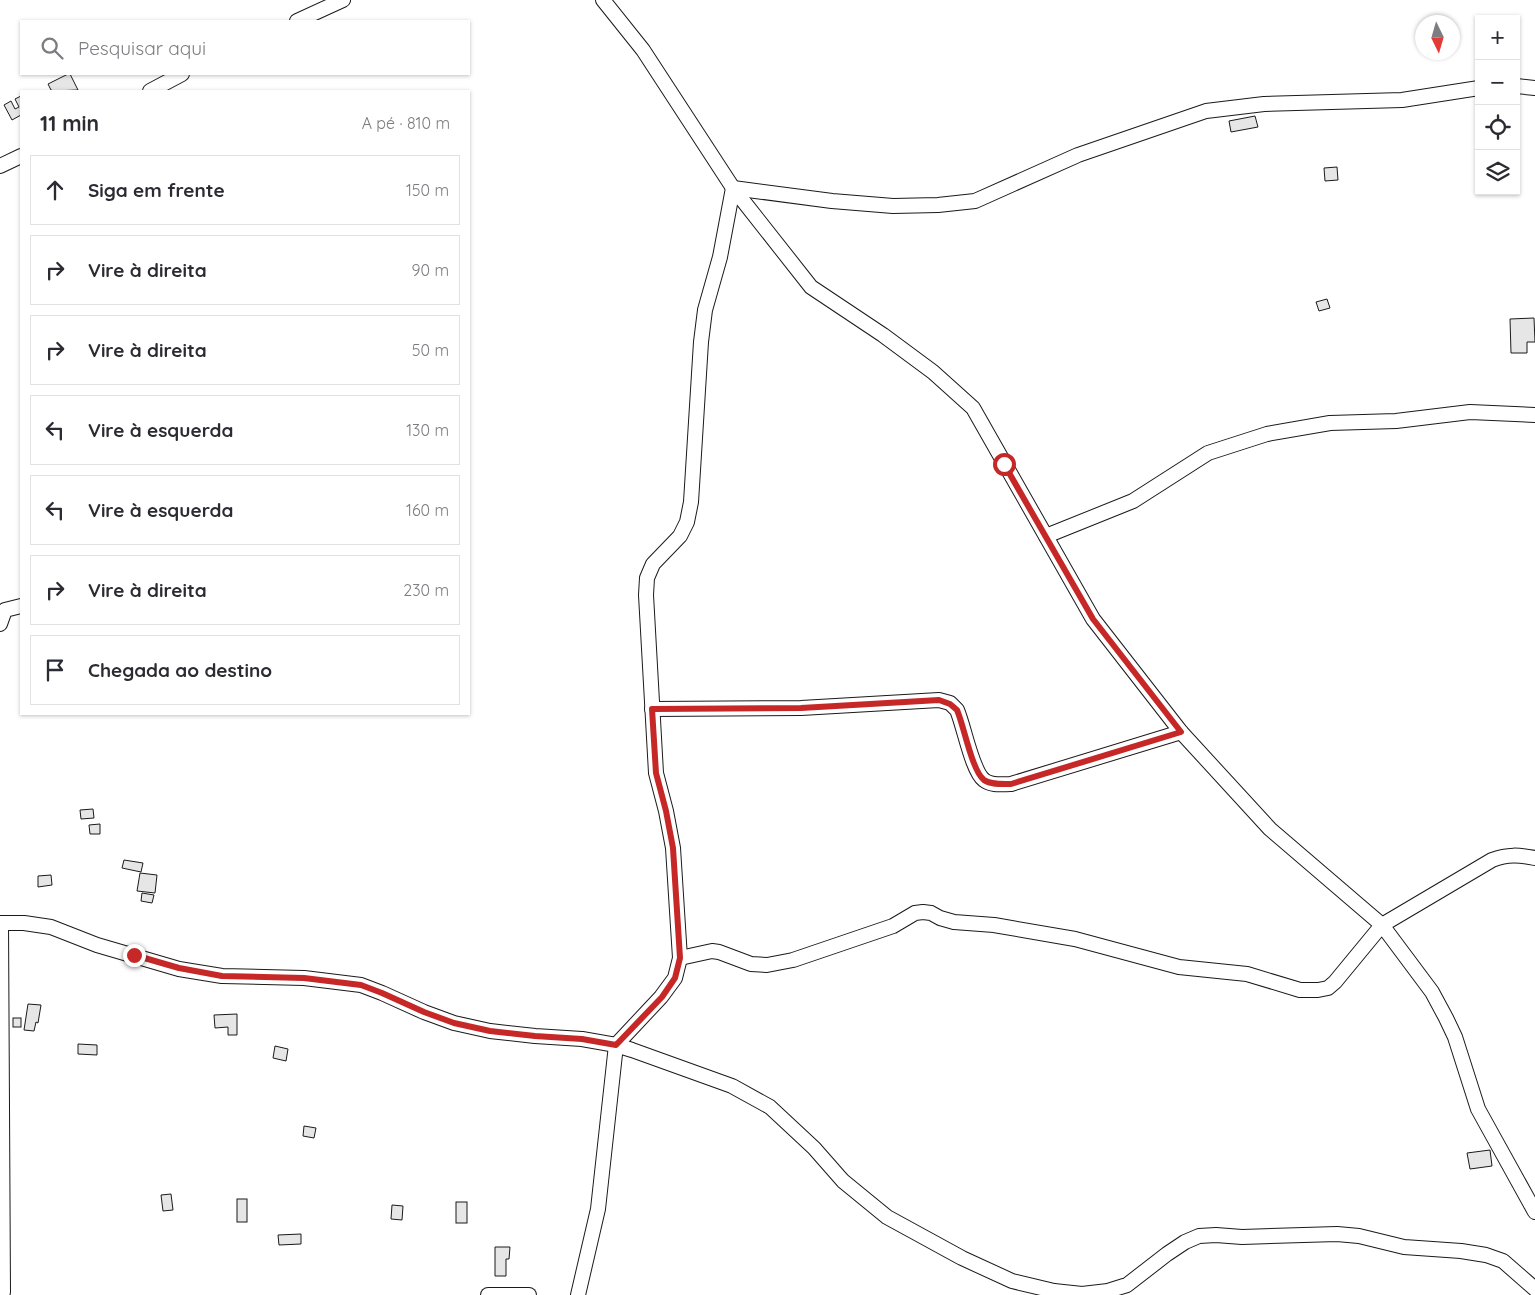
<!DOCTYPE html>
<html lang="pt">
<meta charset="utf-8">
<style>
:root{--surface:#fff;--page:#f7f7f7;--text:#2b2b33;--muted:#7c7c81;--line:#e1e1e2}
body{margin:0;font-family:Quicksand,sans-serif;background:var(--page);color:var(--text)}
.controls{position:absolute;right:15px;top:15px;display:grid;overflow:hidden;border-radius:0px;box-shadow:0 1px 4px #0004}
.controls button{width:45px;height:45px;display:grid;place-items:center;padding:0;border:0;border-bottom:1px solid var(--line);background:var(--surface);color:var(--text);font:25px sans-serif}
.compass{position:absolute;left:1415px;top:15px;width:45px;height:45px;border-radius:50%;background:var(--surface);box-shadow:0 1px 4px #0004;rotate:175deg}
.stop{position:absolute;width:15px;height:15px;margin:-11px;border:4px solid #c62828;border-radius:50%;background:#fff}
.stop.end{background:#c62828;border-color:#fff;box-shadow:0 1px 5px #0008}
.list{margin:0;padding:0;list-style:none}
h2{display:flex;justify-content:space-between;align-items:center;height:65px;margin:0;padding:0 20px;font-size:21px}
h2 small{font-size:16px;font-weight:400;color:var(--muted)}
.list li{display:grid;grid-template-columns:32px 1fr auto;gap:15px;align-items:center;box-sizing:border-box;height:70px;margin:0 10px 10px;padding:0 10px;border:1px solid var(--line);border-radius:0px}
.list b{display:block;font-size:19px;white-space:nowrap}
.list em{font-size:16px;font-style:normal;color:var(--muted)}
.icon{flex:none;width:28px;height:28px;fill:none;stroke:currentColor;stroke-width:2;stroke-linecap:round;stroke-linejoin:round}
.map{position:relative;flex:none;width:1535px;height:1295px;overflow:hidden}
.search{position:absolute;background:var(--surface);box-shadow:0 1px 4px #0004;left:20px;top:20px;width:450px;height:55px;display:flex;align-items:center;gap:12px;box-sizing:border-box;padding:0 18px;border-radius:0px;color:var(--muted);font-size:19px}
.panel{position:absolute;background:var(--surface);box-shadow:0 1px 4px #0004;left:20px;top:90px;width:450px;height:625px;border-radius:0px}
.map>svg:first-child{display:block}
</style>
<div class="map">
<svg width="1535" height="1295" viewBox="0 0 1535 1295">
<rect width="100%" height="100%" fill="#fff"/>
<!-- building -->
<g fill="#e6e6e6" stroke="#1a1a1a">
<polygon points="68,74 70,74 78,90 53,91 51,90 48,84"/>
<polygon points="21,96 21,115 12,120 4,105 11,101 15,109 19,107 15,99"/>
<polygon points="1255,116 1258,127 1231,132 1229,121"/>
<polygon points="1337,167 1338,180 1325,181 1324,168"/>
<polygon points="1327,299 1330,308 1319,311 1316,302"/>
<polygon points="1534,318 1535,342 1527,342 1527,353 1511,353 1510,319"/>
<polygon points="93,809 94,818 81,819 80,810"/>
<polygon points="100,824 100,834 90,834 89,825"/>
<polygon points="124,860 143,863 141,872 122,868"/>
<polygon points="140,873 157,875 155,893 137,891"/>
<polygon points="51,875 52,885 38,887 38,876"/>
<polygon points="142,893 154,895 152,903 141,901"/>
<polygon points="28,1004 41,1005 38,1023 36,1022 34,1031 24,1030"/>
<polygon points="237,1014 237,1035 228,1035 228,1027 215,1028 214,1015"/>
<rect x="13" y="1018" width="8" height="9"/>
<polygon points="78,1044 97,1045 97,1055 78,1054"/>
<polygon points="275,1046 288,1049 286,1061 273,1058"/>
<polygon points="304,1126 316,1128 314,1138 303,1136"/>
<polygon points="1490,1150 1492,1166 1470,1169 1467,1153"/>
<polygon points="171,1194 173,1210 163,1211 161,1195"/>
<rect x="237" y="1199" width="10" height="23"/>
<rect x="456" y="1202" width="11" height="21"/>
<polygon points="392,1205 403,1206 402,1220 391,1219"/>
<polygon points="301,1234 301,1244 279,1245 278,1235"/>
<polygon points="495,1247 510,1247 509,1259 506,1259 506,1276 495,1276"/>
</g>
<g fill="none" stroke-linecap="round" stroke-linejoin="round">
<defs>
<g id="street">
<polyline points="603,0 643,50 733,188 811,287 883,335 933,372 973,408 1093,619 1181,732 1270,829 1382,925 1432,992 1446,1018 1455,1037 1478,1109 1535,1212"/>
<polyline points="297,21 343,0"/>
<polyline points="1516,86 1535,88"/>
<polyline points="150,91 182,74"/>
<polyline points="0,166 21,156"/>
<polyline points="1046,536 1133,501 1208,453 1267,434 1330,423 1396,421 1470,412 1535,415"/>
<polyline points="0,624 5,610 21,606"/>
<path d="M652 709 801 708 939 700 950 703 957 710C964 726 972 771 984 780 991 786 1003 784 1011 784L1181 732"/>
<polyline points="0,923 24,923 51,927 97,945 179,969 222,976 304,978 361,985 382,993 424,1012 454,1023 490,1031 535,1036 582,1039 616,1045 632,1050 732,1086 770,1107 814,1148 843,1181 887,1217 962,1258 1012,1281 1054,1291 1082,1294 1108,1291 1127,1285 1167,1254 1185,1242 1199,1236 1216,1235 1242,1237 1337,1234 1359,1236 1404,1247 1461,1251 1486,1255 1503,1261 1535,1289"/>
<polyline points="1,923 3,1292"/>
<path d="M680 958 712 951 719 952 751 964 767 965 793 960 893 926 915 913 923 912 931 913 940 918 954 922 994 925 1075 939 1179 967 1247 974 1300 990H1318L1328 988 1335 982 1382 925 1492 860C1508 854 1519 855 1535 858"/>
<polyline points="488,1295 529,1295"/>
<polyline points="578,1295 598,1209 616,1045 661,997 675,978 680,958 673,848 666,811 656,773 646,595 647,578 653,564 680,536 687,522 691,502 701,342 705,310 720,257 733,188 832,201 893,206 938,205 975,201 1078,155 1206,111 1264,104 1402,100 1479,88"/>
</g>
</defs>
<!-- street casing -->
<use href="#street" stroke="#1a1a1a" stroke-width="16"/>
<!-- street -->
<use href="#street" stroke="#fff" stroke-width="14"/>
</g>
<g fill="none" stroke-linecap="round" stroke-linejoin="round">
<!-- route -->
<path stroke="#c62828" stroke-width="6" d="M134 955 179 968 222 976 304 978 361 985 382 993 424 1012 454 1023 490 1031 535 1036 582 1039 616 1045 662 997 675 978 680 958 673 848 666 811 656 773 652 709 801 708 939 700 950 704 957 710C964 726 972 771 984 780 991 785 1003 784 1011 784L1181 732 1093 619 1004 464"/>
</g>
</svg>
<div class="controls">
<button>+</button>
<button>−</button>
<button><svg class="icon" aria-label="locate" viewBox="0 0 24 24"><circle cx="12" cy="12" r="6"/><path d="M12 2v4M12 18v4M2 12h4M18 12h4"/></svg></button>
<button><svg class="icon" aria-label="layers" viewBox="0 0 24 24"><path d="M12 4l9 5-9 5-9-5zM3 14l9 5 9-5"/></svg></button>
</div>
<svg class="compass" viewBox="-18 -18 36 36"><path d="M0-13l5 13h-10z" fill="#e53935"/><path d="M0 13l5-13h-10z" fill="#7c7c81"/></svg>
<div class="stop" style="left:1004px;top:464px"></div>
<div class="stop end" style="left:134px;top:955px"></div>
<div class="search"><svg class="icon" aria-label="search" viewBox="0 0 24 24"><circle cx="10" cy="10" r="6"/><path d="M15 15l6 6"/></svg>Pesquisar aqui</div>
<section class="panel">
<h2>11 min<small>A pé · 810 m</small></h2>
<ul class="list">
<li><svg class="icon" aria-label="ahead" viewBox="0 0 24 24"><path d="M12 20V5M6 11l6-6 6 6"/></svg><div><b>Siga em frente</b></div><em>150 m</em></li>
<li><svg class="icon" aria-label="right" viewBox="0 0 24 24"><path d="M7 20v-9h11M14 6l5 5-5 5"/></svg><div><b>Vire à direita</b></div><em>90 m</em></li>
<li><svg class="icon" aria-label="right" viewBox="0 0 24 24"><path d="M7 20v-9h11M14 6l5 5-5 5"/></svg><div><b>Vire à direita</b></div><em>50 m</em></li>
<li><svg class="icon" aria-label="left" viewBox="0 0 24 24"><path d="M17 20v-9H6M10 6l-5 5 5 5"/></svg><div><b>Vire à esquerda</b></div><em>130 m</em></li>
<li><svg class="icon" aria-label="left" viewBox="0 0 24 24"><path d="M17 20v-9H6M10 6l-5 5 5 5"/></svg><div><b>Vire à esquerda</b></div><em>160 m</em></li>
<li><svg class="icon" aria-label="right" viewBox="0 0 24 24"><path d="M7 20v-9h11M14 6l5 5-5 5"/></svg><div><b>Vire à direita</b></div><em>230 m</em></li>
<li><svg class="icon" aria-label="arrive" viewBox="0 0 24 24"><path d="M6 21V4h12l-3 4 3 4H6"/></svg><div><b>Chegada ao destino</b></div></li>
</ul>
</section>
</div>
